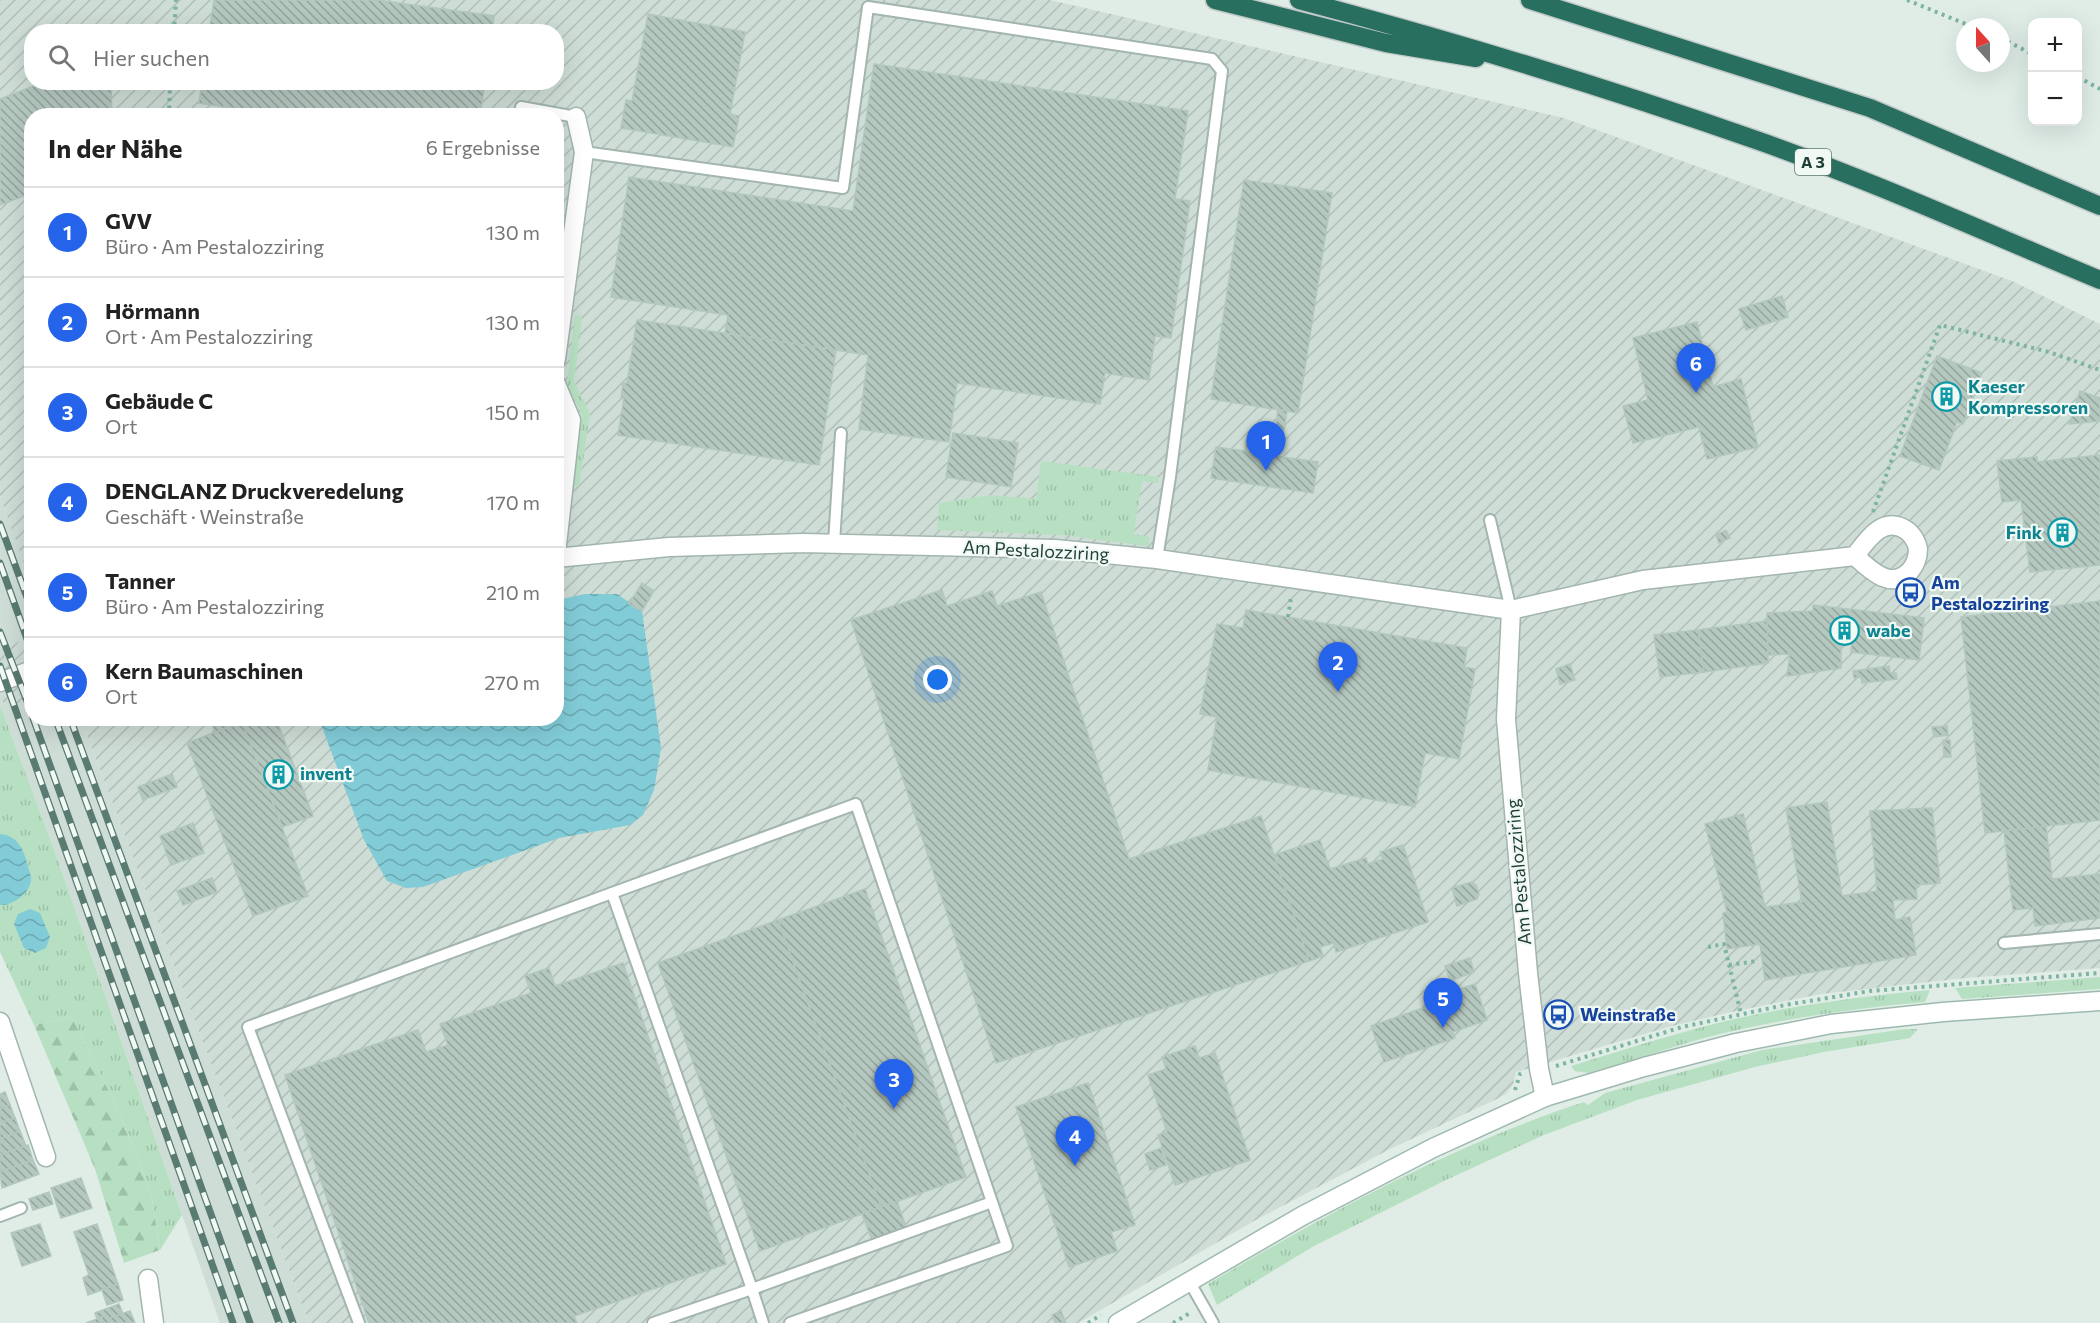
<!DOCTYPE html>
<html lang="de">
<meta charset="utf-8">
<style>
:root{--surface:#fff;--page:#f6f6f6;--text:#222;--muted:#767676;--line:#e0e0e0;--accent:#2563eb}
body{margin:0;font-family:Commissioner,sans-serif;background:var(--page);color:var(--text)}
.controls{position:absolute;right:18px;top:18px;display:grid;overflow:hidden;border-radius:12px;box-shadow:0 6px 24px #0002}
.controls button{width:54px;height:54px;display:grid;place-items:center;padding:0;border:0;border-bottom:2px solid var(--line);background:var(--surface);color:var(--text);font:30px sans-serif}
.compass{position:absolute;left:1956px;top:18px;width:54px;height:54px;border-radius:50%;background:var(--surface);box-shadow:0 6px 24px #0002;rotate:339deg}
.you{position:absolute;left:938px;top:680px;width:21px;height:21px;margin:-15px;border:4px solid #fff;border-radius:50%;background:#1a73e8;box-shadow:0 0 0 9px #1a73e833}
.badge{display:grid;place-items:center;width:39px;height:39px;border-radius:50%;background:var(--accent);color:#fff;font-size:20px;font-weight:700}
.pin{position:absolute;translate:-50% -50px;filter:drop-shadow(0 2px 3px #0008)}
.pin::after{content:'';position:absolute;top:32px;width:21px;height:18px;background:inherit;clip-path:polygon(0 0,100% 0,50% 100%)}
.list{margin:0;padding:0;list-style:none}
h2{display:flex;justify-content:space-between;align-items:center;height:78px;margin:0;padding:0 24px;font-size:26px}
h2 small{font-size:20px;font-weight:400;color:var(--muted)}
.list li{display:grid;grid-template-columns:39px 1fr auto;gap:18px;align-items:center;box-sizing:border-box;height:90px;padding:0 24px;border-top:2px solid var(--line)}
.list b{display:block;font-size:22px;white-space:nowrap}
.list p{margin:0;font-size:20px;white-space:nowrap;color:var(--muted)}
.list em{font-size:20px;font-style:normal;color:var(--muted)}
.icon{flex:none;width:33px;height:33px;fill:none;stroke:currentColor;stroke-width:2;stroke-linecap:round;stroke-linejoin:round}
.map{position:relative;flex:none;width:2100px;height:1323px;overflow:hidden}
.search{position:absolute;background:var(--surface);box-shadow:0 6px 24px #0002;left:24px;top:24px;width:540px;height:66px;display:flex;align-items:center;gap:15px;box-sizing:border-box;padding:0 21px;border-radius:24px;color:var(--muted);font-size:22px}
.panel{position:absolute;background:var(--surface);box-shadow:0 6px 24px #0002;left:24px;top:108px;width:540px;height:618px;border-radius:24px}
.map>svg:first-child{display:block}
</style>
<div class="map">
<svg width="2100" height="1323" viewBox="0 0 2100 1323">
<defs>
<pattern id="industrial-furrows" width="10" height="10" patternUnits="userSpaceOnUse" patternTransform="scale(1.5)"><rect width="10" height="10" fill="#ceddd6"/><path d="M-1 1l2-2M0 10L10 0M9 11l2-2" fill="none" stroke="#b0bfb8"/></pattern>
<pattern id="grass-tufts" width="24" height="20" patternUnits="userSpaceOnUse" patternTransform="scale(1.5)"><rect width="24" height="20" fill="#b7e0c2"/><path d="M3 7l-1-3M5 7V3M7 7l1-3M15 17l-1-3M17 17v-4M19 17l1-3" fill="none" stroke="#9dc1a7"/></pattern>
<pattern id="forest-firs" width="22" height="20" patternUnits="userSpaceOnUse" patternTransform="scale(1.5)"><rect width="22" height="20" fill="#b7e0c2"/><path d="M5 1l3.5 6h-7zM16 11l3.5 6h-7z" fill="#9dc1a7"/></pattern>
<pattern id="water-waves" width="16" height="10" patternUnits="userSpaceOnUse" patternTransform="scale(1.5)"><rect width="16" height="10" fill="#82ccd8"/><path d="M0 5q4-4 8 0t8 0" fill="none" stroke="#6aa7b0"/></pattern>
<pattern id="building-back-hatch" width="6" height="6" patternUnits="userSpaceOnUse" patternTransform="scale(1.5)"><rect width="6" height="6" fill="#b5c8c0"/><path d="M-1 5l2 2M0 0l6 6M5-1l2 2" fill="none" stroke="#93a49d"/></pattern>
</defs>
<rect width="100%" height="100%" fill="#e0ede7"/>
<!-- built -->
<g fill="#ceddd6">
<polygon points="0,496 32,583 31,637 0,649"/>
<polygon points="0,700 16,711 31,705 32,718 81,719 309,1323 220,1323 52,844 0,705"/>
</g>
<!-- industrial -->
<g fill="url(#industrial-furrows)" fill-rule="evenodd">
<path d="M0 0H1050L1564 118 2012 281 2100 324V968L1965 978 1821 994 1731 1012 1668 1027 1516 1072 1513 1085 1507 1093 1499 1098 1390 1149 1254 1221 1078 1323H309L81 719 556 718V116H32L31 583 0 496ZM32 32H556V82H32Z"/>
<polygon points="31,637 31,705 16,711 0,700 0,649"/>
</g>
<!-- grass -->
<g fill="url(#grass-tufts)">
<polygon points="575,315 582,316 574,381 590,414 579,487 572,486 582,415 567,383"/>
<polygon points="1041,461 1159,477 1158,483 1142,481 1134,534 1150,537 1148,546 1063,535 937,530 939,503 990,495 1036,499"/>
<polygon points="0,705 52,844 182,1215 160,1250 151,1193 119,1112 72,1017 34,1025 0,952"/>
<polygon points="2100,977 2100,989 1962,999 1955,988"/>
<path d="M1930 990 1925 1002C1856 1008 1787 1018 1720 1034 1676 1045 1632 1061 1588 1073L1575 1071 1571 1066C1626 1049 1682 1031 1739 1018 1802 1004 1866 996 1930 990Z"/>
<path d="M1905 1029H1918L1910 1038 1824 1052 1755 1067 1637 1100 1544 1135 1446 1180 1314 1246 1217 1305 1208 1284C1328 1213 1450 1146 1584 1102L1588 1105 1605 1093 1762 1050Z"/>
</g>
<!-- forest -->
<polygon fill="url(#forest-firs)" points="72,1017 119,1112 151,1193 160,1250 124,1263 95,1169 34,1025"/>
<!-- water -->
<g fill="url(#water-waves)">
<polygon points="585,594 617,594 642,611 661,748 654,790 643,815 630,825 559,838 423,887 406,888 387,881 364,840 319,719 556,718 557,600"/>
<path d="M0 834C19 836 24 850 28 867 29 870 32 877 31 880 30 893 12 906 0 905Z"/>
<polygon points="30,909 40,913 50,937 46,948 35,953 24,948 14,924 18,914"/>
</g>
<!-- building -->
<g fill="url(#building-back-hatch)" stroke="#b2c7be" stroke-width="1.5">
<polygon points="214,0 377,0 494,16 492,32 209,32"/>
<polygon points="648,14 745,32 730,114 739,116 733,147 621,128 626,100 632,101"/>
<polygon points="874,64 1188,111 1175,199 1190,201 1171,338 1155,336 1149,380 1105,373 1100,404 957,383 949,442 859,429 868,355 725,333 728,315 611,297 629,177 853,211"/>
<polygon points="44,82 111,82 112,116 32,116 32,193 0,205 0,99"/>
<polygon points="202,82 485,82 480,116 287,116 199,103"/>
<polygon points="1244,180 1332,193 1298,413 1211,399"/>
<polygon points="1782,296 1788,317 1746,330 1739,309"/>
<polygon points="637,320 836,350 819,465 618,435 624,398 621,398 623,383 627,383"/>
<polygon points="1697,322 1713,387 1741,379 1758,447 1707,459 1699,427 1633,443 1623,406 1648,400 1633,338"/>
<polygon points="1937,356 1982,373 1963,424 1957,422 1939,470 1900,456"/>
<polygon points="2080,391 2100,398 2100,421 2069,424"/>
<polygon points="1278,409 1287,411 1282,445 1273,444"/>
<polygon points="953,433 1018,443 1011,487 946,477"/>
<polygon points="1246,440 1277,445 1275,456 1318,462 1313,493 1211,478 1216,447 1245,451"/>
<polygon points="2100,455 2100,565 2030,572 2021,500 2002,502 1997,461 2037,457 2037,462"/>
<polygon points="1726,530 1730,538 1719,543 1716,535"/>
<polygon points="642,583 654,591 642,611 629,604"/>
<polygon points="942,590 947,606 992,591 997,606 1041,592 1129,859 1261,816 1309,961 996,1063 851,620"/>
<polygon points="2100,601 2100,820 1985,833 1961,617"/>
<polygon points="1813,605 1924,618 1919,660 1851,652 1852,641 1841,641 1841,668 1787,676 1790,654 1768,655 1767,613 1813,611"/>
<polygon points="1246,610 1467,648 1464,667 1475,669 1459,759 1425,753 1415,807 1208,770 1217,717 1200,714 1217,624 1243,628"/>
<polygon points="1767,621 1768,663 1704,672 1698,630"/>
<polygon points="1698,630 1704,672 1660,677 1654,635"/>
<polygon points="1570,664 1575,680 1560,684 1556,669"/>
<polygon points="1889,666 1890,673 1896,673 1897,679 1862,683 1861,677 1854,678 1853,671"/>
<polygon points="210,718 276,718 313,816 282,827 242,722 215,733"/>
<polygon points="242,722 308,896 253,916 187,743"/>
<polygon points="1947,726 1948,735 1934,737 1932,727"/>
<polygon points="1943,740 1950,740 1951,757 1944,757"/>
<polygon points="172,774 177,787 143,800 138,787"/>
<polygon points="1827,802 1842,896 1877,891 1870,811 1932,808 1940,883 1916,885 1917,899 1893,900 1895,920 1910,917 1916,955 1765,980 1760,944 1727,949 1723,913 1727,912 1705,824 1743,814 1765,907 1802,902 1786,808"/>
<polygon points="193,823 204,853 171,865 160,836"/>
<polygon points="2046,826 2052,879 2100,874 2100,918 2035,926 2033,908 2013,910 2004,831"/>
<polygon points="1320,840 1330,869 1366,858 1368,864 1383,859 1380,852 1403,845 1428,922 1336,952 1334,943 1320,947 1323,956 1309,961 1274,855"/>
<polygon points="212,878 217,892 183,905 177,891"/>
<polygon points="1471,882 1476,885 1479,894 1477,899 1457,906 1452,888"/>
<polygon points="865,889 966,1177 881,1207 778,920"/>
<polygon points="778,920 881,1207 760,1251 658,963"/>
<polygon points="1470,958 1474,972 1450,981 1445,966"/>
<polygon points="623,963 726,1264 574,1316 577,1323 369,1323 285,1075 418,1030 426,1052 448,1045 440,1024 531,993 525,976 549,968 555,986"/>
<polygon points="1475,984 1487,1020 1453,1032 1455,1038 1384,1062 1371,1026 1443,1001 1441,995"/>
<polygon points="1195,1046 1199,1058 1215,1053 1250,1160 1175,1185 1158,1135 1167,1132 1148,1075 1166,1069 1162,1057"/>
<polygon points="1088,1083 1135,1225 1111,1232 1117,1251 1069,1267 1016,1107"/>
<polygon points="5,1092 10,1105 0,1109 0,1094"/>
<polygon points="10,1105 15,1118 0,1123 0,1109"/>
<polygon points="15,1118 20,1131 0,1139 0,1123"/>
<polygon points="20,1131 26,1146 0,1155 0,1139"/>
<polygon points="28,1145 33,1160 0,1172 0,1155"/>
<polygon points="1161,1148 1166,1165 1150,1170 1145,1154"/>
<polygon points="33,1160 39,1174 2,1188 0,1172"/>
<polygon points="81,1178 92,1208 61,1218 51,1188"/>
<polygon points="49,1192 53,1204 33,1210 29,1199"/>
<polygon points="897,1201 906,1227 872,1240 862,1214"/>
<polygon points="40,1224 51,1256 22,1266 11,1233"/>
<polygon points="97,1224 118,1284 88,1295 83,1278 89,1275 74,1232"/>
<polygon points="118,1284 123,1300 107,1305 102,1290"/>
<polygon points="119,1304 123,1314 110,1318 105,1316 97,1319 95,1313"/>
<polygon points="130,1311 135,1323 86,1323 105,1316 110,1318"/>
<polygon points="1061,1311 1066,1323 1055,1323 1052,1315"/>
</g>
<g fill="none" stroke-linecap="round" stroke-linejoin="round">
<defs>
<g id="lane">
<polyline points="521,107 576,117"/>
<polyline points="584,152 843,188 868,7 1212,59 1222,71 1170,477 1157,559"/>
<polyline points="1490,520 1511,610"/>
<polyline points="834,543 841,433"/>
<polyline points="2004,943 2100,934"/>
<polyline points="0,1216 21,1208"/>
<polyline points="1189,1281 1213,1323"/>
<polyline points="359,1323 248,1027 612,893"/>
<polyline points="653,1323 752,1289 763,1323"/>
<polyline points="790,1323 1007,1246 856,804 612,893 752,1289 992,1202"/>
</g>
<g id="street">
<polyline points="556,359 584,152 576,117"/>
<polyline points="556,384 571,420 556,554"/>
<polyline points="556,558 669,547 803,543 1055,549 1157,559 1511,610"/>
<polyline points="0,682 32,670"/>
<polyline points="0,1022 46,1157"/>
<path d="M1545 1097 1539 1069 1528 973 1506 719 1511 610 1643 580 1855 556C1870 570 1891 591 1910 571 1915 565 1918 557 1918 549 1917 542 1912 534 1906 530 1883 515 1867 540 1855 556"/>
<polyline points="148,1279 154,1323"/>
</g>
<polyline id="secondary" points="1118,1323 1302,1216 1433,1148 1545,1097 1644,1067 1736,1043 1831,1024 1943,1012 2100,1001"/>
<g id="highway">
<polyline points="1215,0 1386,43 1476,58"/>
<path d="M1299 0C1454 41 1608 88 1759 141 1875 182 1987 233 2100 280"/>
<polyline points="1530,0 1870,108 2100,206"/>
</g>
</defs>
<!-- lane casing -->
<use href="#lane" stroke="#a2b5ae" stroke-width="14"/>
<!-- street casing -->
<use href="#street" stroke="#a2b5ae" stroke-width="21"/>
<!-- secondary casing -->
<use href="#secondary" stroke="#9ebaaf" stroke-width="21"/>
<!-- highway casing -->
<use href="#highway" stroke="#c0c9c7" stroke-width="21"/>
<!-- path -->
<g stroke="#7db4a2" stroke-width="4" stroke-dasharray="3 4.5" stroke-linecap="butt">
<polyline points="1907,0 1973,27"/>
<polyline points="174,32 176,0"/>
<polyline points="2001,38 2032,54"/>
<polyline points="2078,77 2100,89"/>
<polyline points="169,116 170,82"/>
<polyline points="1873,512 1940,325 2049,352 2100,370"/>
<polyline points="1288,617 1291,597"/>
<polyline points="1708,947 1724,944 1741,1014"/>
<polyline points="1729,965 1757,961"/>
<polyline points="1556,1066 1682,1027 1785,1005 1870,991 2100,973"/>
<polyline points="1515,1090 1520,1074 1522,1073"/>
<polyline points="1088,1323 1101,1315"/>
<polyline points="1173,1323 1190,1313"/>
</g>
<!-- lane -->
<use href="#lane" stroke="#fff" stroke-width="10"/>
<!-- street -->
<use href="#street" stroke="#fff" stroke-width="18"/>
<!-- secondary -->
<use href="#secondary" stroke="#fff" stroke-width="18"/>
<!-- highway -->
<use href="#highway" stroke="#286f5f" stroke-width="18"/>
<defs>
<g id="rail">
<polyline points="0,524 32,611"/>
<polyline points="0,563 32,653"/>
<polyline points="0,632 32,714"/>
<polyline points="0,666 233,1323"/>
<polyline points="33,718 250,1323"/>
<polyline points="55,718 279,1323"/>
<polyline points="70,718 293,1323"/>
</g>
</defs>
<!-- rail casing -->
<use href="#rail" stroke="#597b71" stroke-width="7"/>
<!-- rail -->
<use href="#rail" stroke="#f1f9f5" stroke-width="4.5" stroke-dasharray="14" stroke-linecap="butt"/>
</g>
<!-- icons -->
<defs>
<symbol id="building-ring" viewBox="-11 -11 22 22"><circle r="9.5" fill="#f1f9f5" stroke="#0f9aa8" stroke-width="1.5"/><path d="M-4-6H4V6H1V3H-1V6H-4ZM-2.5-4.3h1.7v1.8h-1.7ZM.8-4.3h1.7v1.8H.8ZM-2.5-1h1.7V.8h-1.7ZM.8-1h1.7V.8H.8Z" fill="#0f9aa8"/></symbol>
<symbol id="bus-ring" viewBox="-11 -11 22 22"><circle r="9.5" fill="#f1f9f5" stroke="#1a4fb4" stroke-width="1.5"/><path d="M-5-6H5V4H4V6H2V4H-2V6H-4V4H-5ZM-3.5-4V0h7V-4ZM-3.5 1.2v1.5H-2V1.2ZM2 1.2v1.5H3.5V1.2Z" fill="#1a4fb4"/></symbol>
</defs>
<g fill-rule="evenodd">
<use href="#building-ring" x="1930" y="380" width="33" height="33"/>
<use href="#building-ring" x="2046" y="516" width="33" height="33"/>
<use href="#bus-ring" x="1894" y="576" width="33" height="33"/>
<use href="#building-ring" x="1828" y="614" width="33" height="33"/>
<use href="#building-ring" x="262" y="758" width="33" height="33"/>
<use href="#bus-ring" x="1542" y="998" width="33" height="33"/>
</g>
<g text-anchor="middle" stroke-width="4.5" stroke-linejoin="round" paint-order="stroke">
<!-- shield labels -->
<rect fill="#f1f9f5" stroke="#5e776f" stroke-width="1.5" x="1795" y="149" width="36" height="26" rx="4.5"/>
<g font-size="16" font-weight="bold" fill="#1f3f36">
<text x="1813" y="168">A 3</text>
</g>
<!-- culture labels -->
<g font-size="18" font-weight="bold" fill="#0d838f" stroke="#f1f9f5" text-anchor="start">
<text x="1968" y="393">Kaeser<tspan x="1968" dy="21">Kompressoren</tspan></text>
<text x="2042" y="539" text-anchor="end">Fink</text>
<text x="1866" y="637">wabe</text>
<text x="300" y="780">invent</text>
</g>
<!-- street labels -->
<g font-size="18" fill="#1f3f36" stroke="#f1f9f5">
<text transform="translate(1036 551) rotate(3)" y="6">Am Pestalozziring</text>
<text transform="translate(1519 872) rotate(-95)" y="6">Am Pestalozziring</text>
</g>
<!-- transit labels -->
<g font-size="18" font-weight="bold" fill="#164399" stroke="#f1f9f5" text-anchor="start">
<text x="1931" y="589">Am<tspan x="1931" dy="21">Pestalozziring</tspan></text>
<text x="1580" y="1021">Weinstraße</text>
</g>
</g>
</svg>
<div class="controls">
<button>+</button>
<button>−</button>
</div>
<svg class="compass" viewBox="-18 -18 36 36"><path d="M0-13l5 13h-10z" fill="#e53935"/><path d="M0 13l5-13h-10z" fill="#767676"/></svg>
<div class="you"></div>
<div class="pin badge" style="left:1266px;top:471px">1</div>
<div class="pin badge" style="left:1338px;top:692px">2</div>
<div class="pin badge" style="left:894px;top:1109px">3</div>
<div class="pin badge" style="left:1075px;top:1166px">4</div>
<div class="pin badge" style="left:1443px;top:1028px">5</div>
<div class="pin badge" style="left:1696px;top:393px">6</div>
<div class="search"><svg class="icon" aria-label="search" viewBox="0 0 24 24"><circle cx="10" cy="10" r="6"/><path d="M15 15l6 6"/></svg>Hier suchen</div>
<section class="panel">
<h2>In der Nähe<small>6 Ergebnisse</small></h2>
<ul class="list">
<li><span class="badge">1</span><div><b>GVV</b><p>Büro · Am Pestalozziring</p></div><em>130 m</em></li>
<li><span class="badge">2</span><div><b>Hörmann</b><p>Ort · Am Pestalozziring</p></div><em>130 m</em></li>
<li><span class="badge">3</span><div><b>Gebäude C</b><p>Ort</p></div><em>150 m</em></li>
<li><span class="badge">4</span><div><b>DENGLANZ Druckveredelung</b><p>Geschäft · Weinstraße</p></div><em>170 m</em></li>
<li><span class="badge">5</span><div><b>Tanner</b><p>Büro · Am Pestalozziring</p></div><em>210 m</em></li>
<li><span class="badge">6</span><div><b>Kern Baumaschinen</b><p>Ort</p></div><em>270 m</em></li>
</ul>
</section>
</div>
